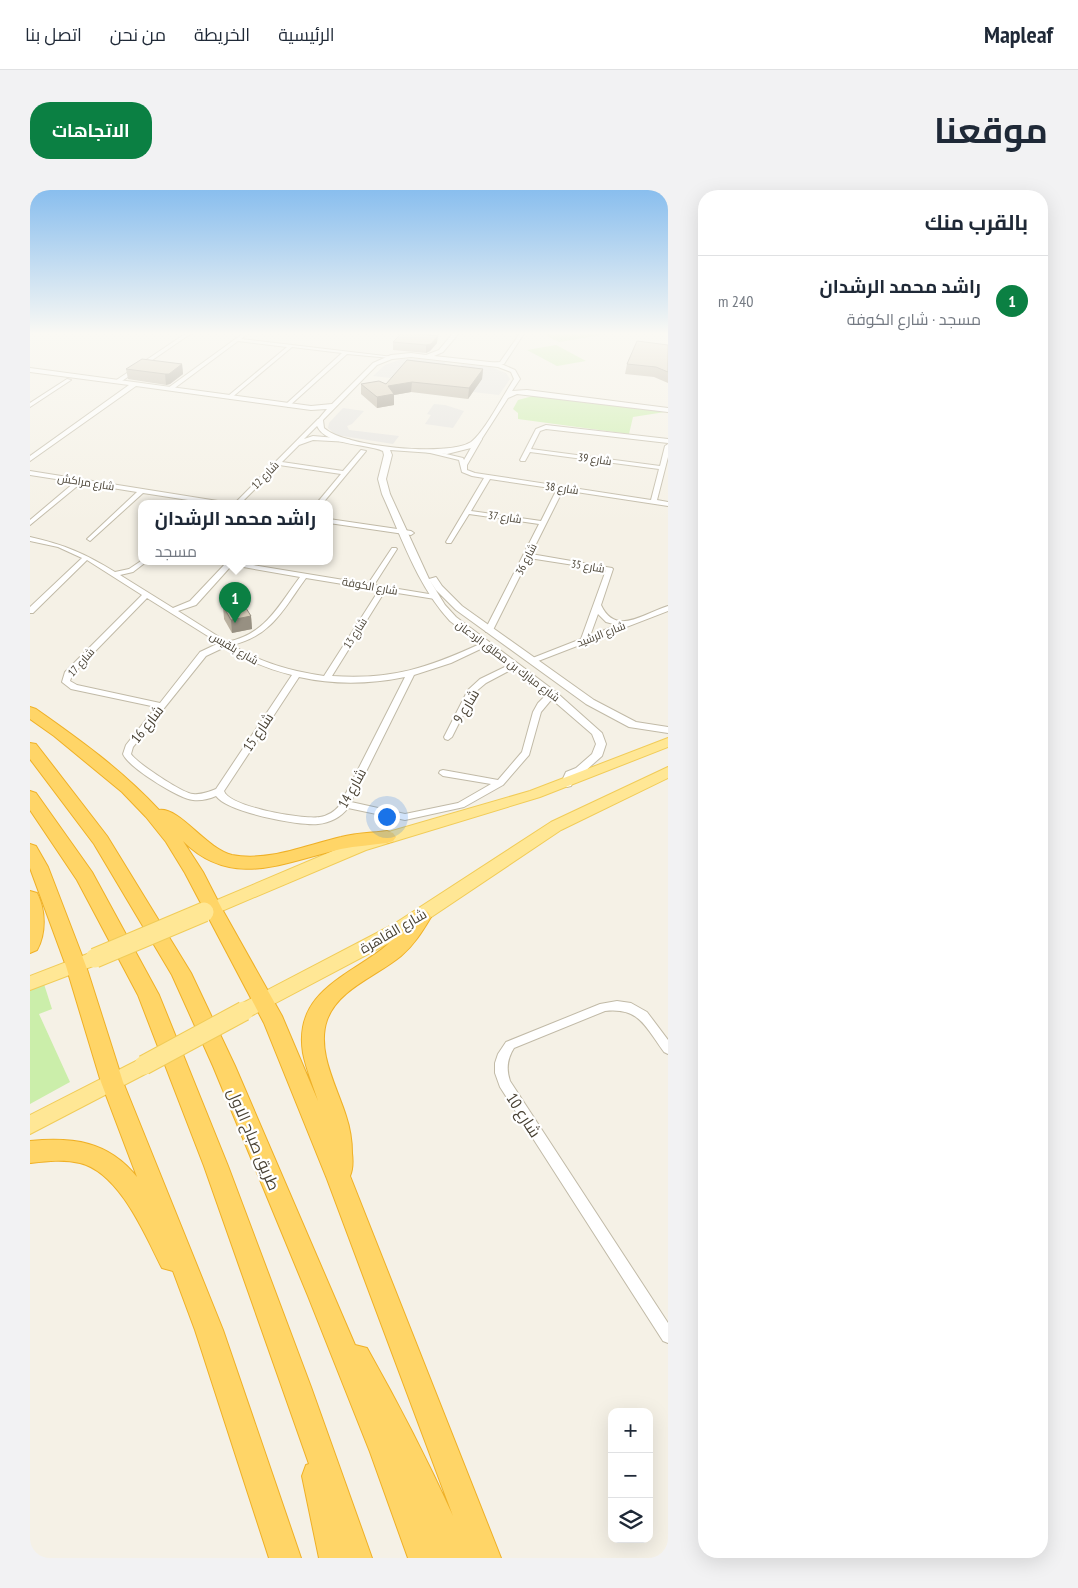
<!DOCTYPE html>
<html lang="ar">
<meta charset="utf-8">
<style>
:root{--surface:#fff;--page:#f2f2f3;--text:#1f2937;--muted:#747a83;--line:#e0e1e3;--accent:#0b8043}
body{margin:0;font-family:"PT Sans Narrow",Cairo,sans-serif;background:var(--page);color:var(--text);direction:rtl}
.controls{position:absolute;right:15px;bottom:15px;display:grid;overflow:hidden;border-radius:10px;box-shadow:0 5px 20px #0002}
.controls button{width:45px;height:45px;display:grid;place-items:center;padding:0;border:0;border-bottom:1px solid var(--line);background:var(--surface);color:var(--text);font:25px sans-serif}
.you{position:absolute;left:356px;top:626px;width:18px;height:18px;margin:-12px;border:4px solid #fff;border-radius:50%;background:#1a73e8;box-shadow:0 0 0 8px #1a73e833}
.badge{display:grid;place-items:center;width:32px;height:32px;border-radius:50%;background:var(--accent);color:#fff;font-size:16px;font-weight:700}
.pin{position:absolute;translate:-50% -41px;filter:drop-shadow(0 1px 2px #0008)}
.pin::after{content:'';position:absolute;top:26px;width:18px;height:15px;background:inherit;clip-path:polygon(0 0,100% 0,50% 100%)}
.popup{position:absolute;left:108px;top:310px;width:195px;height:65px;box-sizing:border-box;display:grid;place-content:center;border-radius:10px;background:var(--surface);filter:drop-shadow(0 1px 4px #0005);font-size:16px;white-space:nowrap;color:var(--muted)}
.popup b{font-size:19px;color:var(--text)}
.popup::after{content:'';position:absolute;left:50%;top:100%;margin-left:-10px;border:10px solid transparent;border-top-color:var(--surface)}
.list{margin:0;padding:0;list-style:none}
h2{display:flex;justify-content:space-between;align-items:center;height:65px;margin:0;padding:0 20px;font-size:21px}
h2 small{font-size:16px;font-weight:400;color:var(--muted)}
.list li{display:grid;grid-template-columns:32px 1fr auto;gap:15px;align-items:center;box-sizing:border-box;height:90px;padding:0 20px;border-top:1px solid var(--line)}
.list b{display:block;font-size:19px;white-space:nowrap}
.list p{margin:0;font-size:16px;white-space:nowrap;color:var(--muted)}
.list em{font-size:16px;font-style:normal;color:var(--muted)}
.icon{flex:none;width:28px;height:28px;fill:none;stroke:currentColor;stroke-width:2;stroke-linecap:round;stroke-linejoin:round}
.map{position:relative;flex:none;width:638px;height:1368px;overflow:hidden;direction:ltr;border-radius:20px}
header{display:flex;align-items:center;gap:30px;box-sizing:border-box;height:70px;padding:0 25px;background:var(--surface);border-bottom:1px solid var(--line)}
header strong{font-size:24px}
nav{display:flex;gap:28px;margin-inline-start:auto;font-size:18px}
.intro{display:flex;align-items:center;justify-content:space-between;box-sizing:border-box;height:120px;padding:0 30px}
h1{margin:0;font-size:35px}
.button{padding:12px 22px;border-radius:20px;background:var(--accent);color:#fff;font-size:18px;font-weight:700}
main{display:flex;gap:30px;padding:0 30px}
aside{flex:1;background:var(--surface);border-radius:20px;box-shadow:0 5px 20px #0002}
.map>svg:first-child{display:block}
</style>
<header>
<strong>Mapleaf</strong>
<nav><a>الرئيسية</a><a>الخريطة</a><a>من نحن</a><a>اتصل بنا</a></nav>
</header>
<div class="intro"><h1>موقعنا</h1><a class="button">الاتجاهات</a></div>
<main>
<aside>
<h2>بالقرب منك<small></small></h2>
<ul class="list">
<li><span class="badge">1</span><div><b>راشد محمد الرشدان</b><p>مسجد · شارع الكوفة</p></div><em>240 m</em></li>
</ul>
</aside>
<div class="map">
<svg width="638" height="1368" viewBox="0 0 638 1368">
<rect width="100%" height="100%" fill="#f5f1e6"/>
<!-- green -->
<g fill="#cbeeaa">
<polygon points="509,142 565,142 571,145 529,152"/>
<polygon points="526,155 556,171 527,176 497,160"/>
<polygon points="503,206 635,222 603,227 599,244 488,229 488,223 483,219 488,210"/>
<polygon points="14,794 22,819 9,824 40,892 0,914 0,799"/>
</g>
<!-- parking -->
<g fill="#e5e3df">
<polygon points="372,169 387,169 416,172 415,174 430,176 431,174 460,177 476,183 480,189 469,205 443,202 452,189 369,189 343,186 355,175"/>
<polygon points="404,214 415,215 434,221 423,238 395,234 401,225 397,224"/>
<polygon points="313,218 334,221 322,234 317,236 319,240 369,246 363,254 306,245 298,238 299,233"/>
</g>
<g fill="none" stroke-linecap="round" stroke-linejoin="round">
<defs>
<g id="minor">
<polygon points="158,142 163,142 89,193 85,193 85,191"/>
<polygon points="215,142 220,142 211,149 363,167 361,168 317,164 258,217 256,214 312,163 262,157 200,209 198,206 257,157 208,151 142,200 138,200 138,198"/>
<polygon points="491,142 495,142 474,174 460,175 460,173 470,172"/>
<polygon points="37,189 41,190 0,217 0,213"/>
<polygon points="288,229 293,230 274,249 283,246 318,249 320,250 320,252 283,250 269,255 252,272 313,281 331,260 336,261 292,314 286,314 311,284 249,275 210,314 204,314"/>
<path d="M516 235 638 249V253L516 239 510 241 501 259 630 276 635 256 638 254V267L627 310 638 312V316L533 300 501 364 582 378 583 379 571 415C586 447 614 423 638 416V421L503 473 499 471 500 469 551 449 576 380 499 368 462 442H456L455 440 509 334 439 324 421 353H417L416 352 454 288 442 286 432 282 429 270 396 262 399 260 433 268 434 270 446 249 449 247 452 249 437 275V280L445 283 621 310 629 279 500 262 495 271H491L490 270 506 239ZM460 289 527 299 511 331 441 321ZM568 424 576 432 587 435 560 446Z"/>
<polygon points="0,281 194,312 197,314 184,314 113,303 60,351 57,349 58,348 107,302 51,293 0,335 0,330 45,292 0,285"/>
<polygon points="299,329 381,341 384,343 381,345 299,333"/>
<path d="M0 347C35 355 54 363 85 382L99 379 111 371 116 372 103 382 90 385 143 418 160 411 195 374 191 372H205L338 394 362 358H366L367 359 344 395 405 405 409 407 405 409 355 401 302 486C362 490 398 478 452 453H455L459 455 421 473 384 485 321 612 375 624 428 613 461 594 413 586 409 583 410 581 413 580 468 590 492 562 503 522 508 513 519 502H525L526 504 511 522 499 565 473 595 434 617 375 630 318 618C311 627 300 633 288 634 268 636 197 622 186 606 179 609 171 611 163 610 149 609 98 577 93 564L96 555 126 517 41 499 32 492 35 482 112 405 57 370 3 423H0V417L52 368 28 357 0 351ZM202 375 270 387C248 416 236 444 197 452L148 421 166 415ZM276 388 349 400 294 486C261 481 231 473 202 455 242 446 254 418 276 388ZM117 408 189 453 170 462 130 513 47 495 40 491 42 485ZM195 457C216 470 238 479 262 485L186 599C178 602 171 605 163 604 152 603 107 573 101 564L103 557 176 466ZM269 487C304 495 341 494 375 487L310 615C305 621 298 626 290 627 274 630 199 617 194 601Z"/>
<polygon points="481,474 487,474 488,476 456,493 444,503 422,547 418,550 415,549 414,547 438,500 450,489"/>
<path d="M587 811 601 813 617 822 638 850V864L634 862C616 838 610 817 575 821L484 858C477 869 476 879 480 891L638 1133V1153L633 1151 470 897 465 883V873L468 864 476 852 570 814Z"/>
</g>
<path id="tertiary" d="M424 142H430L413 162 404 166 469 173 485 180 490 189 482 201 497 200 638 218V222L487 204 478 208 451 250 441 258 417 264 360 260 362 265 356 289 360 304 399 389 406 387 412 396 432 416 564 510 606 532 638 537V543L599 537 556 514 426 420 406 400 399 389 415 415 426 427 526 502 572 543 576 554 572 566 554 582 545 587 541 596 537 597 531 593 536 582 546 578 562 564 566 554 562 544 518 506 420 431C387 395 372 348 352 304L348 289 354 265 353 261C336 253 290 256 286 232L297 219 281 220 106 196 0 271V266L99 195 0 182V178L281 216 302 214 343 173 361 165 381 163 396 165 409 160ZM381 167 468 177 481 182 484 189C474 204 454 243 441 252 418 267 314 257 294 238L293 230 347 175 362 169Z"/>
<g id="primary">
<polygon points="638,548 638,557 510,607 336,660 180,726 174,728 168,726 166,722 168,718 324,652 500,601"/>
<polygon points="638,577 638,588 531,640 376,744 221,826 214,828 207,826 205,821 207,816 364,734 521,632"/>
<polygon points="65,761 71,763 74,768 71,773 0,800 0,786"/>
<polygon points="114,867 121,869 124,875 121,881 0,944 0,925"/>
</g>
<g id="motorway">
<path d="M0 517 6 519C49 549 93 581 129 620 150 617 176 659 202 665 239 672 276 655 311 647 326 643 342 643 357 641L363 643 366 647 363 651 357 653C342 655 326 656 311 659 255 672 202 700 153 651L173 682 192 719 252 826 288 911C283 895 276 879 273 863 263 801 320 786 357 755 368 745 377 734 384 722L391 720 398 722 401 727C392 742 384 755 371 766 347 786 308 799 297 830 286 861 307 897 316 926 320 938 322 951 322 963 323 971 323 979 320 986L471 1368H378L340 1262 278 1106 183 876 142 785 64 654 0 569V553L6 554 77 646 161 783 205 876 325 1155 337 1158C368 1213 397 1269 423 1326L297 989 234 833 155 683 136 652 116 627 92 602 24 546 0 529Z"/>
<polygon points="0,601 6,603 62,682 129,805 198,976 281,1197 342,1368 289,1368 272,1286 276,1275 279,1274 174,976 108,805 47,690 0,620"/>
<path d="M0 654 6 656 18 677 56 776 93 892 193 1140 271 1368H239L165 1140 143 1081 132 1078C115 1045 90 983 50 973 33 969 17 971 0 973V951C43 947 78 951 107 987L71 892 36 776 0 678Z"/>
<path d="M0 701 7 703C16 720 16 744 7 760L0 763Z"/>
</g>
</defs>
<!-- minor casing -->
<use href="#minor" stroke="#c1baa7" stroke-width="2"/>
<!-- tertiary casing -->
<use href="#tertiary" stroke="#c1baa7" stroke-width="2"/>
<!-- primary casing -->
<use href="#primary" stroke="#f1cc58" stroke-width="2"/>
<!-- motorway casing -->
<use href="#motorway" stroke="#efb026" stroke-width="2"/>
<!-- minor -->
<use href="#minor" fill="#fff" fill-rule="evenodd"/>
<!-- tertiary -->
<use href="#tertiary" fill="#fff" fill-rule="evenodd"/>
<!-- primary -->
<use href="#primary" fill="#ffe795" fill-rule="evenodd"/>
<!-- motorway -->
<use href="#motorway" fill="#ffd567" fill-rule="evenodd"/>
<defs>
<g id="primary-bridge">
<polyline points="65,768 174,722"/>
<polyline points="114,875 214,821"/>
</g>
</defs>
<!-- primary-bridge casing -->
<use href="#primary-bridge" stroke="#f1cc58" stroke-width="21" stroke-linecap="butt"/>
<!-- primary-bridge -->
<use href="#primary-bridge" stroke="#ffe795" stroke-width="19"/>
</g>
<!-- wall -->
<g fill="#bab1a0">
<polygon points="363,152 407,153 400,161 396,163 363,160"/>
<polygon points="638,155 638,193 624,187 595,184 597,174"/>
<polygon points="152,174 153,184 140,194 136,195 98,189 96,179"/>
<polygon points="453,179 452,189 438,209 381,202 364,205 364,215 347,218 331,204 331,194 356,194"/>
<polygon points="193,416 206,417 221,426 222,439 202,443 194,429"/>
</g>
<!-- shaded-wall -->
<g fill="#979082">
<polygon points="408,146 407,153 400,161 396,163 396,155"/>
<polygon points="152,174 153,184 140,194 136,195 135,184"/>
<polygon points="453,179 452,189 438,209 439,198"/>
<polygon points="382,192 381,202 364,205 364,215 347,218 347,207 358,196"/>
<polygon points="221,426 222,439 202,443 201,430"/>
</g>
<!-- building -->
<g fill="#d8ceba" stroke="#979082">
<polygon points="373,142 376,142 408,146 401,154 396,155 363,152"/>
<polygon points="607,151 638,155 638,182 626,177 597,174"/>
<polygon points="112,169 152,174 139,184 135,184 96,179"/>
<polygon points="377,170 453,179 439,198 382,192 358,196 364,204 347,207 331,194 349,191 356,194"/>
<polygon points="204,414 206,417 214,415 221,426 201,430 193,416"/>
</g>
<!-- sky -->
<linearGradient id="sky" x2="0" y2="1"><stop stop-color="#89beee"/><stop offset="0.43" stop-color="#faf9f4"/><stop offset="1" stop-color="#faf9f4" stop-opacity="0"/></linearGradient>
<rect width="638" height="334" fill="url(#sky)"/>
<g text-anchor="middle" stroke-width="4.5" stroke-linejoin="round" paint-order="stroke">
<!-- far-street labels -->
<g font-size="11" fill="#494234" stroke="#fff">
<text transform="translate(565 269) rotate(8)" y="4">شارع 39</text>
<text transform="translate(235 285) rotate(-46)" y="4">شارع 12</text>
<text transform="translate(56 292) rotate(9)" y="4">شارع مراكش</text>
<text transform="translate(532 298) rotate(8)" y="4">شارع 38</text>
<text transform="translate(475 327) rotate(8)" y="4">شارع 37</text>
<text transform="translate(496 369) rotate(-63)" y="4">شارع 36</text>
<text transform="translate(558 376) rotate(9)" y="4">شارع 35</text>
<text transform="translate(340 396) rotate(10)" y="4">شارع الكوفة</text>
<text transform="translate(325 443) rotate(-57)" y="4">شارع 13</text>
<text transform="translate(571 444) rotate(-21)" y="4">شارع الرشيد</text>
<text transform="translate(204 458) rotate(30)" y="4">شارع بلقيس</text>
<text transform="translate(478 471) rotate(37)" y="4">شارع مبارك بن مطلق الردعان</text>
<text transform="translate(51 472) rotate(-48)" y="4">شارع 17</text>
</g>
<!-- street labels -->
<g font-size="14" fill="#494234" stroke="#fff">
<text transform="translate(436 516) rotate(-59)" y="5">شارع 9</text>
<text transform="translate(117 534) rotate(-52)" y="5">شارع 16</text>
<text transform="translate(228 542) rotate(-56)" y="5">شارع 15</text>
<text transform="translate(322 598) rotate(-61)" y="5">شارع 14</text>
<text transform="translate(363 741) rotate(-30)" y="5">شارع القاهرة</text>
</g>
<!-- near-street labels -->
<g font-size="16" fill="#494234" stroke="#fff">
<text transform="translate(494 925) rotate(57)" y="6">شارع 10</text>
<text transform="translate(224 949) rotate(67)" y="6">طريق صباح الاول</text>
</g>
</g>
</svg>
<div class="controls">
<button>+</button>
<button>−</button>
<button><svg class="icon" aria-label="layers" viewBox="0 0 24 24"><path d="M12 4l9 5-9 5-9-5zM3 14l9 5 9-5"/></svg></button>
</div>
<div class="you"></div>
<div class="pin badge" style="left:205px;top:433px">1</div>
<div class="popup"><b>راشد محمد الرشدان</b>مسجد</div>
</div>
</main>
